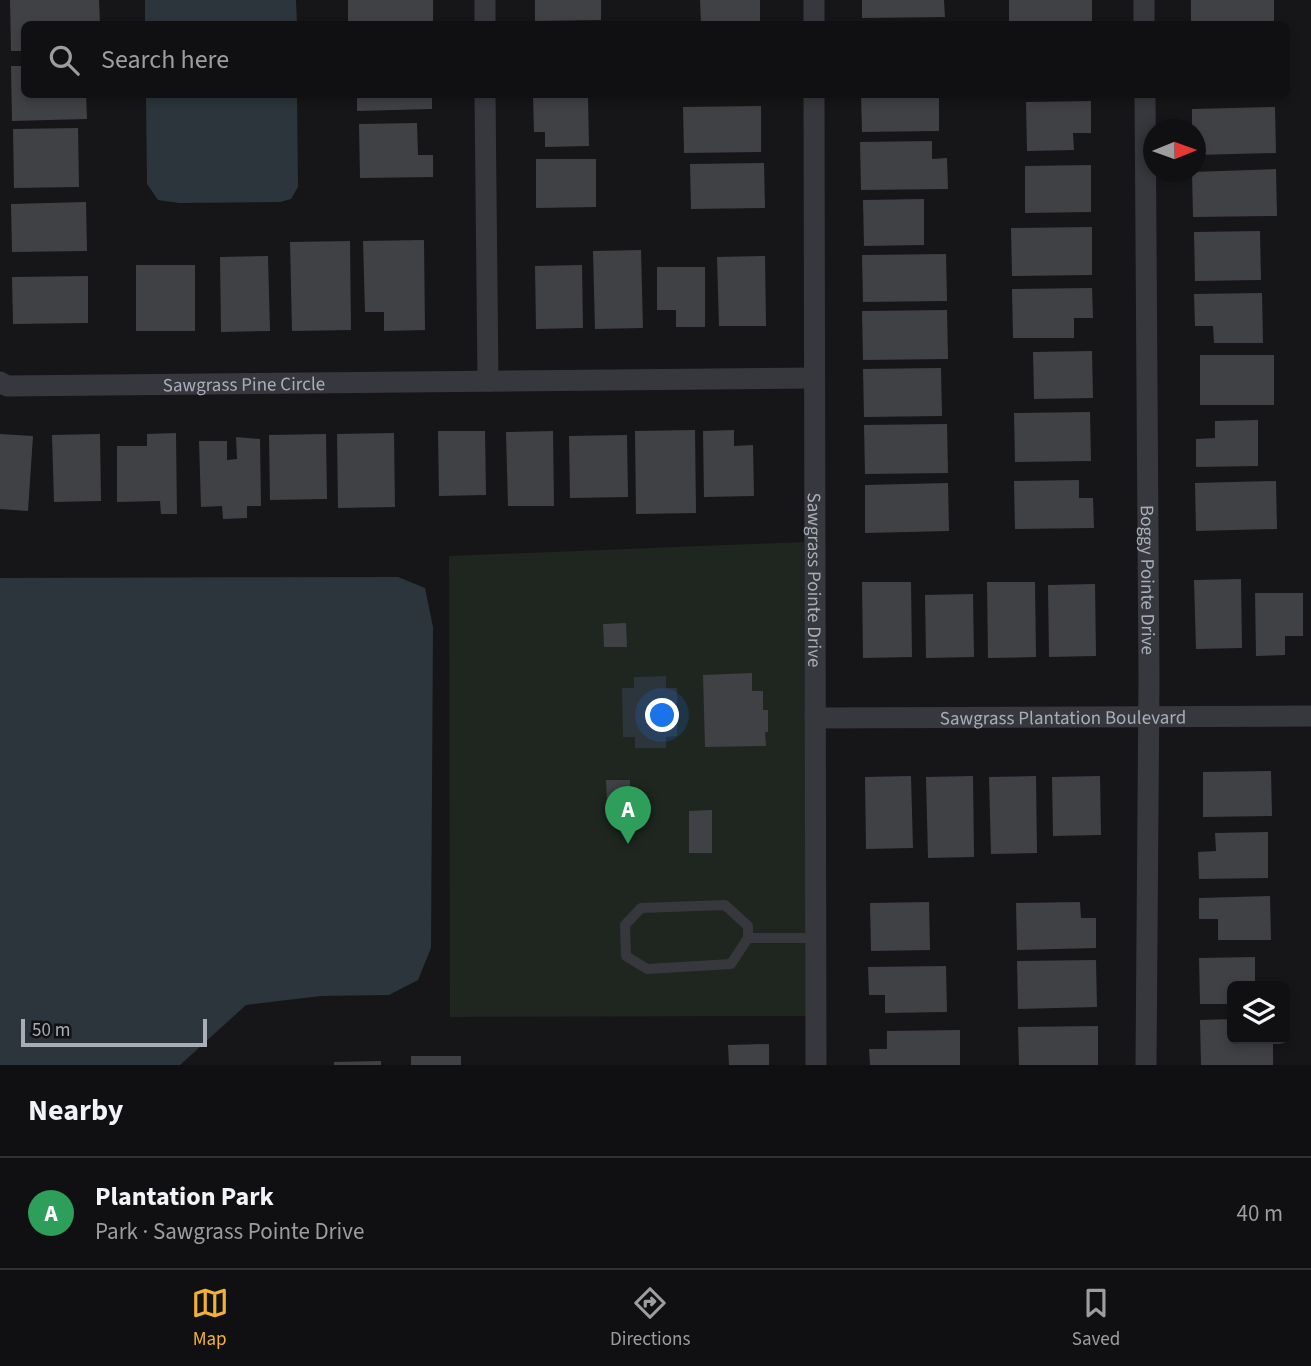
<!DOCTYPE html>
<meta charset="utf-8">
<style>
:root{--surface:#101012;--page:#19191b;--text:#f1f3f6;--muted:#9c9d9f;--line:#303032;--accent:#f2b134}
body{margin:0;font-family:"Source Sans 3",sans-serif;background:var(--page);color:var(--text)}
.controls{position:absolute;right:21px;bottom:21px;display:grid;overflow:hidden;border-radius:10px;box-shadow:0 4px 10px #0003}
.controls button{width:63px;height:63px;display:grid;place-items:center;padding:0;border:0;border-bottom:2px solid var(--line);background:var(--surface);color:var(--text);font:35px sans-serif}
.compass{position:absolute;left:1143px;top:119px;width:63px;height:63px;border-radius:50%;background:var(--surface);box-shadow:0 4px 10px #0003;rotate:89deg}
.scale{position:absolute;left:21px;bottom:18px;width:186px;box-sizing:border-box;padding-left:7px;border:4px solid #a8adb8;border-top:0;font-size:19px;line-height:24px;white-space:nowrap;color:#a8adb8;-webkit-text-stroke:5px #111113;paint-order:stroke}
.you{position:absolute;left:663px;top:716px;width:24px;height:24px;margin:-18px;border:5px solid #fff;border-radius:50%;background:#1a73e8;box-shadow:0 0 0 10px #1a73e833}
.badge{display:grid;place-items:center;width:46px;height:46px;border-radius:50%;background:var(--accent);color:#fff;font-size:23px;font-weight:700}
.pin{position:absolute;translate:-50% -58px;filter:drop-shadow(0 2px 4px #0008)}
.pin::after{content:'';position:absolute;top:37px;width:24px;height:21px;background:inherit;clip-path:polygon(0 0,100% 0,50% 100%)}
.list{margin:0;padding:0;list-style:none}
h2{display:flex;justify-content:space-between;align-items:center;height:91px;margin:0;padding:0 28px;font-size:30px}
h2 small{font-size:23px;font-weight:400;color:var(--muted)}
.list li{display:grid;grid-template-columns:46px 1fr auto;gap:21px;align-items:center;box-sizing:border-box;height:112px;padding:0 28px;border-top:2px solid var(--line)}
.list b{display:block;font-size:26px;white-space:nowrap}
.list p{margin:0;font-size:23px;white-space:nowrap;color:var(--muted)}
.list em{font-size:23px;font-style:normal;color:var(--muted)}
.icon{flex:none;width:38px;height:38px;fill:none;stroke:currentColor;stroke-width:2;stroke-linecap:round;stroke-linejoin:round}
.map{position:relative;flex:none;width:1311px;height:1065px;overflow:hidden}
.search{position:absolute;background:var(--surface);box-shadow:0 4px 10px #0003;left:21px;right:21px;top:21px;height:77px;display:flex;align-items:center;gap:18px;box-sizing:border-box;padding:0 24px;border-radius:10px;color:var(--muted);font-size:26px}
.sheet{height:203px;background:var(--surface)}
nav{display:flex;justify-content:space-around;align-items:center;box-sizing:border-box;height:98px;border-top:2px solid var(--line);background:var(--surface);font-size:19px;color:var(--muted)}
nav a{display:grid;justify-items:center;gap:4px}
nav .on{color:var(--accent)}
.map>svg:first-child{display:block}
</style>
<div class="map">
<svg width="1311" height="1065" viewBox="0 0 1311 1065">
<rect width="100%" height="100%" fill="#161618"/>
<!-- green -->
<polygon fill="#1e261f" points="804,542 807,1016 450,1017 449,556"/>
<!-- water -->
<g fill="#2c353c">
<polygon points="145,0 296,0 297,24 145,24"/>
<polygon points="146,95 297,95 298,187 291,199 280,202 179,203 158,200 147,184"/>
<polygon points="398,577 425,588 433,627 431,948 418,980 389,995 321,996 246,1005 180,1065 0,1065 0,578"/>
<polygon points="666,676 666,688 677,688 677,736 666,737 666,748 635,748 635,737 623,737 622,688 634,688 634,677"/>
</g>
<!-- building -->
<g fill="#404145">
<polygon points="10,0 99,0 100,24 24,24 24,51 11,51"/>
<rect x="348" y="0" width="85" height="24"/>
<polygon points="535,0 601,0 601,20 535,21"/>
<polygon points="700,0 760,0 760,24 701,24"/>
<polygon points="862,0 944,0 945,17 862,18"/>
<rect x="1009" y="0" width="83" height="24"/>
<rect x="1191" y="0" width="83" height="24"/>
<polygon points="11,66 24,66 24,94 86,94 87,119 12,121"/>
<polygon points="357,94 432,94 432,109 357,111"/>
<polygon points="861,94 939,94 939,131 862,132"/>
<polygon points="588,96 589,146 545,147 545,132 534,132 533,97"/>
<polygon points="1091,101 1091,133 1073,133 1074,150 1027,151 1026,102"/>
<polygon points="761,106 761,152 684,153 683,107"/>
<polygon points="1275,107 1276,153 1196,155 1196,130 1192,130 1192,109"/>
<polygon points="417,123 418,155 433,155 433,177 360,178 359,124"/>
<polygon points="78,128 79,187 14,188 13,129"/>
<polygon points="932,141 932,159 947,158 948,189 861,190 860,142"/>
<polygon points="536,159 596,159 596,207 536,208"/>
<polygon points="764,163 765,208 691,209 690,164"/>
<polygon points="1091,165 1091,212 1025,213 1025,166"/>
<polygon points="1276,169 1277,216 1193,217 1192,172"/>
<polygon points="924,199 924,245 864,246 863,200"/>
<polygon points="86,202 87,251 12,252 11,204"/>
<polygon points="1092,227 1092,275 1012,276 1011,228"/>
<polygon points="1260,231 1261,280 1195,281 1194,232"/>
<polygon points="424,240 425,330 384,331 384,312 365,312 363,241"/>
<polygon points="350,241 351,330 292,331 290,242"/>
<polygon points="641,250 643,328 595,329 593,251"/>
<polygon points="946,254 947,301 863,302 862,255"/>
<polygon points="268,256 270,331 221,332 220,257"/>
<polygon points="765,256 766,326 719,326 717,257"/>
<rect x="136" y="265" width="59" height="66"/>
<polygon points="582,265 583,328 536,329 535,266"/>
<polygon points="657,267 705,267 705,327 676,327 676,310 657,310"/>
<polygon points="88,276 88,323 13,324 12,277"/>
<polygon points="1092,288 1093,318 1074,318 1074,338 1013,338 1012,289"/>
<polygon points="1262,293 1263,343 1214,343 1213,326 1195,326 1194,294"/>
<polygon points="947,310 948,359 863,360 862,311"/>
<polygon points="1092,351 1093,398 1034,399 1033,352"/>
<rect x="1200" y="355" width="74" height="50"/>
<polygon points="941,368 942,416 864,417 863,369"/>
<polygon points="1090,412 1091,461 1015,462 1014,413"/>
<polygon points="1258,420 1258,466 1196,467 1196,439 1215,438 1215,421"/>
<polygon points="947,424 948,473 865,474 864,425"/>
<polygon points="695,430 696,513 636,514 635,431"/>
<polygon points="734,430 734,446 753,445 754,496 704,497 703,431"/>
<polygon points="438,431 485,431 486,495 439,496"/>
<polygon points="553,431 554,506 508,506 506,432"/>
<polygon points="176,433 177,514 161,514 160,501 117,502 117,446 147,446 147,434"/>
<polygon points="394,433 395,507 338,508 337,434"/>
<polygon points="0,434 33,436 28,511 0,509"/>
<polygon points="100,434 101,501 54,502 52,435"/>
<polygon points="326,434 327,499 270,500 269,435"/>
<polygon points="627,435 628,497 570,498 569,436"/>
<polygon points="236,437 260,439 261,506 247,506 247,518 223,519 222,506 201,507 199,441 227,441 227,460 237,459"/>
<polygon points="1079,480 1079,498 1093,498 1094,528 1015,529 1014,481"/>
<polygon points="1276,481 1277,529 1196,531 1195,483"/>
<polygon points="948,483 949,531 865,533 865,485"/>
<polygon points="1241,579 1242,648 1196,649 1194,580"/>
<polygon points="862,582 911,582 912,657 863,658"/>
<polygon points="987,582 1035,582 1036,657 988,658"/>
<polygon points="1095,584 1096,656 1049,657 1048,585"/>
<polygon points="1255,593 1303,593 1303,636 1285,636 1285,655 1256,656"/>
<polygon points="973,594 974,657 926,658 925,595"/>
<polygon points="626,623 627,647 604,647 603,624"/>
<polygon points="752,673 752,691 763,691 763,710 768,710 768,732 765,732 766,746 705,747 703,675"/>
<polygon points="1271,771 1272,816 1203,817 1203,772"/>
<polygon points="911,776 913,848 866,849 865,777"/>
<polygon points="973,776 974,857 928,858 926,777"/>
<polygon points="1036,776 1037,853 991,854 989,777"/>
<polygon points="1100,776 1101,835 1053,836 1052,777"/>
<polygon points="606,780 630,780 630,803 607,803"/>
<polygon points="712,810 712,853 689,853 689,811"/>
<polygon points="1268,832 1268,878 1199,879 1198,852 1216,851 1215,833"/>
<polygon points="1270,896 1271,940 1218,940 1218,919 1199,919 1199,898"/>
<polygon points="929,902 930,950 871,951 870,903"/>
<polygon points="1080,902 1081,918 1096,918 1096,948 1017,950 1016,903"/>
<polygon points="1255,957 1255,986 1232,986 1232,1004 1200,1004 1199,958"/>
<polygon points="1096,960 1097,1007 1018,1009 1017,961"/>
<polygon points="946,966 947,1012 885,1013 885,995 869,995 868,967"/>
<polygon points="1232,1019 1232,1039 1273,1039 1273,1065 1201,1065 1200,1020"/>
<polygon points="1098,1026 1098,1065 1019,1065 1018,1027"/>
<polygon points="960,1030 960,1065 870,1065 869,1049 887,1049 887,1031"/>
<polygon points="769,1044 769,1065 729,1065 728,1045"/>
<rect x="411" y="1056" width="50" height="9"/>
<polygon points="381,1061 381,1065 334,1065 334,1062"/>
</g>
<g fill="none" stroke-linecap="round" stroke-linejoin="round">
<!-- service -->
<polyline stroke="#37383d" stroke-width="10" points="748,938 748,926 725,905 641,908 625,925 626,956 647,969 731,964 748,938 816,938"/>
<!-- minor -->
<g stroke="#37383d" stroke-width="21">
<polyline points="485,0 485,24"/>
<polyline points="814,0 814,24"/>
<polyline points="1144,0 1144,24"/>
<polyline points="485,94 488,381"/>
<path id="s1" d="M814 94 816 1065"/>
<path id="s2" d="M1145 94 1149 680 1146 1065"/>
<path id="s3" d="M0 382 7 386 814 378"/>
<path id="s4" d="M815 718 1311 716"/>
</g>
</g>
<g text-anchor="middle" stroke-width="5" stroke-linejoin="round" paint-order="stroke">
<!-- street labels -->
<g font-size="19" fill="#a8adb8" stroke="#111113">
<text dy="7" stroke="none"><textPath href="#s3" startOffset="245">Sawgrass Pine Circle</textPath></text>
<text dy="7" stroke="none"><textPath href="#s1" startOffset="486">Sawgrass Pointe Drive</textPath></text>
<text dy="7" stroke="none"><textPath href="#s2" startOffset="486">Boggy Pointe Drive</textPath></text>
<text dy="7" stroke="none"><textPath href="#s4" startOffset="248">Sawgrass Plantation Boulevard</textPath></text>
</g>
</g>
</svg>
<div class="controls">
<button><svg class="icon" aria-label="layers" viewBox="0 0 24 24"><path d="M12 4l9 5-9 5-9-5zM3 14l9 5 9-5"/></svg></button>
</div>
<svg class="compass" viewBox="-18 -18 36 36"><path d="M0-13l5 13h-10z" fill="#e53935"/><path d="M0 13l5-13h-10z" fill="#9c9d9f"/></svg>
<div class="scale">50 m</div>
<div class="you"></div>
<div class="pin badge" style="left:628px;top:844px;background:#2e9e5b">A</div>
<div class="search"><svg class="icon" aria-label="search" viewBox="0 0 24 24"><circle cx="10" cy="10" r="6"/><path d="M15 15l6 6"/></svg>Search here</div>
</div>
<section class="sheet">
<h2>Nearby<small></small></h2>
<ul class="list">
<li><span class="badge" style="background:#2e9e5b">A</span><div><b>Plantation Park</b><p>Park · Sawgrass Pointe Drive</p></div><em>40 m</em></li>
</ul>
</section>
<nav>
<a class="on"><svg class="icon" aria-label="map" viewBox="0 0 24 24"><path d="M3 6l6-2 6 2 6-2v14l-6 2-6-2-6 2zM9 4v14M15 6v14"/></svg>Map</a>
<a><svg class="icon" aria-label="directions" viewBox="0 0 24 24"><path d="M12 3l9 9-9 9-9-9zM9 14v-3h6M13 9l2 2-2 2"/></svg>Directions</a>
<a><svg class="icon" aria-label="saved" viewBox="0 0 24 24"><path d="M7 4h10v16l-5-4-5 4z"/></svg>Saved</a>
</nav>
